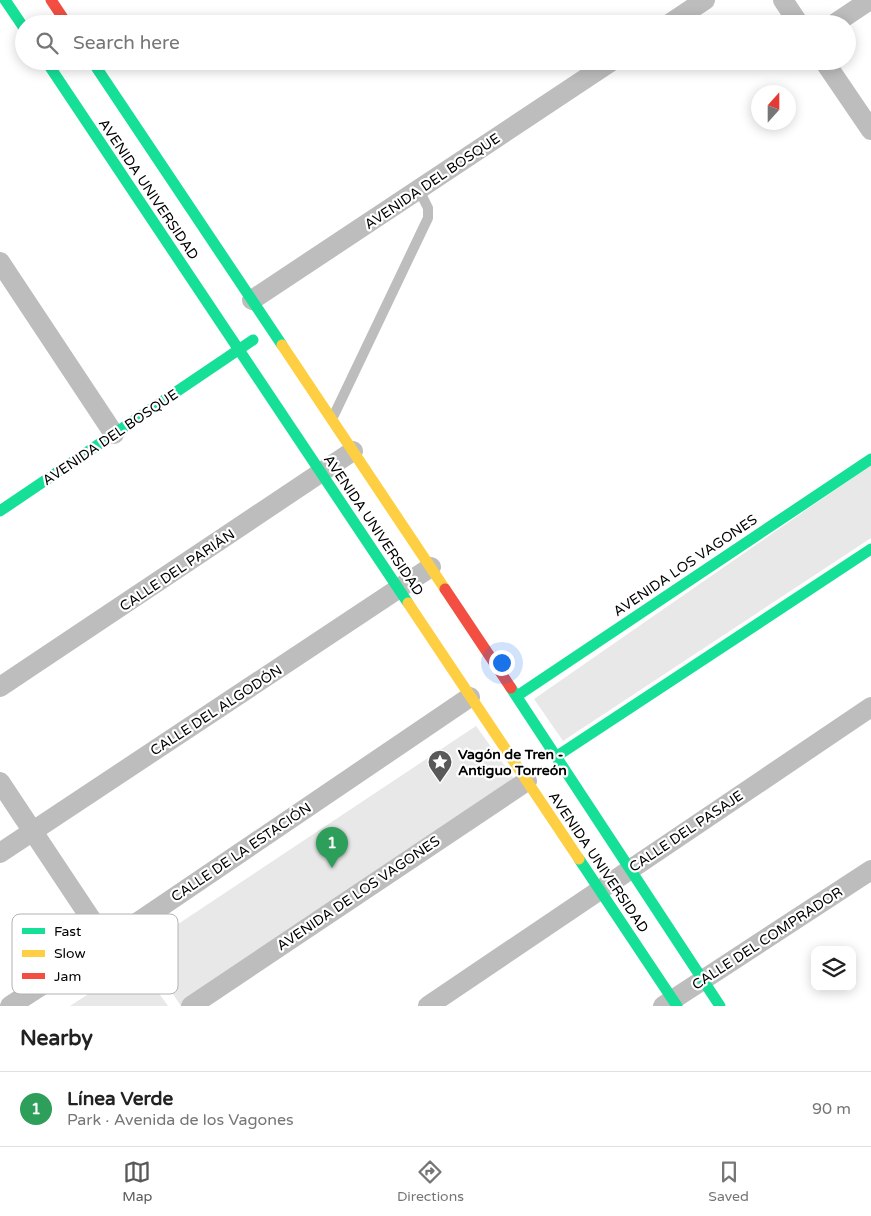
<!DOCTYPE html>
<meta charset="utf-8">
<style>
:root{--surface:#fff;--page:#f2f2f2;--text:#222;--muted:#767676;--line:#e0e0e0;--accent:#595959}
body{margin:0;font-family:"Varela Round",sans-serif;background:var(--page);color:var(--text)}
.controls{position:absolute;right:15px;bottom:15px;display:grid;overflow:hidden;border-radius:10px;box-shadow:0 2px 12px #0003}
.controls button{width:45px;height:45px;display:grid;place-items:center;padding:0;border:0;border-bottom:1px solid var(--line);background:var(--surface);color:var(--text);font:25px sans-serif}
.compass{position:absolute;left:751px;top:85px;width:45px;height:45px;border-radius:50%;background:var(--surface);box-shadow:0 2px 12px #0003;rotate:21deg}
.you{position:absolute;left:501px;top:662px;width:18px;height:18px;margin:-12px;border:4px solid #fff;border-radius:50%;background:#1a73e8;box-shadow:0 0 0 8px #1a73e833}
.badge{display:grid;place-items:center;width:32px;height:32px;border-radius:50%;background:var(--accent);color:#fff;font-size:16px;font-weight:700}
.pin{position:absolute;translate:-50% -41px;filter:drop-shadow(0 1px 2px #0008)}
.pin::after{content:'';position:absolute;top:26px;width:18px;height:15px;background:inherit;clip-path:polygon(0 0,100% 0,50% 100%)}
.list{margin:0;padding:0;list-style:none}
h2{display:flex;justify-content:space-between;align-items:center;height:65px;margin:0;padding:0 20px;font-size:21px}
h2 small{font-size:16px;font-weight:400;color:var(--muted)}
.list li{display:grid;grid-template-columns:32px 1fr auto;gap:15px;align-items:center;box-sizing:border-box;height:75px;padding:0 20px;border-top:1px solid var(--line)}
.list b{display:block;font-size:19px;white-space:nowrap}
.list p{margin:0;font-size:16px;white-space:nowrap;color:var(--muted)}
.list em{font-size:16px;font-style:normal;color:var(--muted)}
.icon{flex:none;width:28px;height:28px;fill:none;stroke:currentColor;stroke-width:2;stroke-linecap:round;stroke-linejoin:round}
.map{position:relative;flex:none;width:871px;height:1006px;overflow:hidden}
.search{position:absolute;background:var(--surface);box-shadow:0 2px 12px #0003;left:15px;right:15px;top:15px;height:55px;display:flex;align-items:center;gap:12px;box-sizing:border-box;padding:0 18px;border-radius:28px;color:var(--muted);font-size:19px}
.sheet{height:140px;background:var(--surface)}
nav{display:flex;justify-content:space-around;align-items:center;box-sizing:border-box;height:70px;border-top:1px solid var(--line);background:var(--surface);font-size:14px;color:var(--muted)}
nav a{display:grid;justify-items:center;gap:2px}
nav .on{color:var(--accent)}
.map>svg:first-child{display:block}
</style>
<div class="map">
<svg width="871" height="1006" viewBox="0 0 871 1006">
<rect width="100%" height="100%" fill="#fff"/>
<!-- park -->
<g fill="#e8e8e8">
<polygon points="871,465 871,538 563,741 534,699"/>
<polygon points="476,726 520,787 197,1006 181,1006 142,948"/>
<polygon points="134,964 141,968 168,1006 70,1006"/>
</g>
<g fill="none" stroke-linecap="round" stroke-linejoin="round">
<!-- lane -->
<polyline stroke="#bdbdbd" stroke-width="10" points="334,415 428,218 428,208 419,190"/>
<!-- street -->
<g stroke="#bdbdbd" stroke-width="20">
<polyline points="783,0 799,24"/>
<polyline points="669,24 705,0"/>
<polyline points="834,24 870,0"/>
<polyline points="824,61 871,130"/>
<polyline points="0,262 114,434"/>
<polyline points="252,300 612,61"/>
<polyline points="0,687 353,451"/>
<polyline points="0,782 107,943"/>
<polyline points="0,853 431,567"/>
<polyline points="10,1006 122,933 470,697"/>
<polyline points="191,1006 527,781"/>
<polyline points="428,1006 871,707"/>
<polyline points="663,1006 871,870"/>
</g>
<!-- fast -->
<g stroke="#16e098" stroke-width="11">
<polyline points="5,0 24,28"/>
<polyline points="46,61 408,603"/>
<polyline points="92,61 282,345"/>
<polyline points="0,511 253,340"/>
<polyline points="511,688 720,1006"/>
<polyline points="517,696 871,459"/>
<polyline points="557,756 871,549"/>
<polyline points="579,859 677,1006"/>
</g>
<!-- slow -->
<g stroke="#ffcf43" stroke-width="11">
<polyline points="282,345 445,589"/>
<polyline points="408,603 579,859"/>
</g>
<!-- jam -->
<g stroke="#f24e42" stroke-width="11">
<polyline points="51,0 67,24"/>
<polyline points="445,589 511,688"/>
</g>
</g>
<!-- icons -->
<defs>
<symbol id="sight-pin" viewBox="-11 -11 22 30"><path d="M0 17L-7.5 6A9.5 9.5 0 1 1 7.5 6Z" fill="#595959" stroke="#fff"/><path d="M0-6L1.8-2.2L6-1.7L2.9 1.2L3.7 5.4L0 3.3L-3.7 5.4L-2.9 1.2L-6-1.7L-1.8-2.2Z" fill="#fff"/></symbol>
</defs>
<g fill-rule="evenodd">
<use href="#sight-pin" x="426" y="748" width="28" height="38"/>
</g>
<g text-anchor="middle" stroke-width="4.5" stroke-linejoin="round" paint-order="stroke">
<!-- street labels -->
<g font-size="14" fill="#000" stroke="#fff">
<text transform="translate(432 181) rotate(-34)" y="5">AVENIDA DEL BOSQUE</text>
<text transform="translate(149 189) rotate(56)" y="5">AVENIDA UNIVERSIDAD</text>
<text transform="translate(110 437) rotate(-34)" y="5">AVENIDA DEL BOSQUE</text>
<text transform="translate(374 525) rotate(56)" y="5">AVENIDA UNIVERSIDAD</text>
<text transform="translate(685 565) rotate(-34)" y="5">AVENIDA LOS VAGONES</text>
<text transform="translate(177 570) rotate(-34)" y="5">CALLE DEL PARIÁN</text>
<text transform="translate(216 710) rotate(-33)" y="5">CALLE DEL ALGODÓN</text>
<text transform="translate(686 831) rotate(-34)" y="5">CALLE DEL PASAJE</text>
<text transform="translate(241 852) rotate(-34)" y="5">CALLE DE LA ESTACIÓN</text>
<text transform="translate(599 862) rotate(56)" y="5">AVENIDA UNIVERSIDAD</text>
<text transform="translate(358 893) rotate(-34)" y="5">AVENIDA DE LOS VAGONES</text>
<text transform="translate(767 938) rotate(-33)" y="5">CALLE DEL COMPRADOR</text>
</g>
<!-- poi labels -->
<g font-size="14" font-weight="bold" fill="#000" stroke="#fff" text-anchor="start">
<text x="458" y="759">Vagón de Tren -<tspan x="458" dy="16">Antiguo Torreón</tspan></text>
</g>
</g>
<!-- legend -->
<rect x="12" y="914" width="166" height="80" rx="8" fill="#fff" stroke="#b2b2b2" stroke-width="1"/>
<rect x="22" y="928" width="23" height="6" fill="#16e098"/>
<rect x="22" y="950" width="23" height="7" fill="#ffcf43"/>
<rect x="22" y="973" width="23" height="6" fill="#f24e42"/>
<g font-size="14" fill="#000">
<text x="54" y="936">Fast</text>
<text x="54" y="958">Slow</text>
<text x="54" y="981">Jam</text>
</g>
</svg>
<div class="controls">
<button><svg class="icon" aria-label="layers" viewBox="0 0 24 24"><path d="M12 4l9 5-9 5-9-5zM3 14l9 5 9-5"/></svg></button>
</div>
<svg class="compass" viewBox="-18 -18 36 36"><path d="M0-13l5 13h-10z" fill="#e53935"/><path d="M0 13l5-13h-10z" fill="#767676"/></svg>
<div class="you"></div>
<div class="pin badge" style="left:332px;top:868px;background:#2e9e5b">1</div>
<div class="search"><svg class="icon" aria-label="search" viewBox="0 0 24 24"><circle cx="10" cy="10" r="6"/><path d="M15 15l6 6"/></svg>Search here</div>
</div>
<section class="sheet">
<h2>Nearby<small></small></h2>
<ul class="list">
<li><span class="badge" style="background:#2e9e5b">1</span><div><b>Línea Verde</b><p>Park · Avenida de los Vagones</p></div><em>90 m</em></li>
</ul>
</section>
<nav>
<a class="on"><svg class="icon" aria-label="map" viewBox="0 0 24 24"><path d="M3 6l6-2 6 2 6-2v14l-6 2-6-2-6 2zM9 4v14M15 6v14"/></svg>Map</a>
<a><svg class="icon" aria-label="directions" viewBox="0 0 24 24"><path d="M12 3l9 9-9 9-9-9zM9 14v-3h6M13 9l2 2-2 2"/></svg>Directions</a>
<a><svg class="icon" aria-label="saved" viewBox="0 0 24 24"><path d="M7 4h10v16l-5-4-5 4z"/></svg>Saved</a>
</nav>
